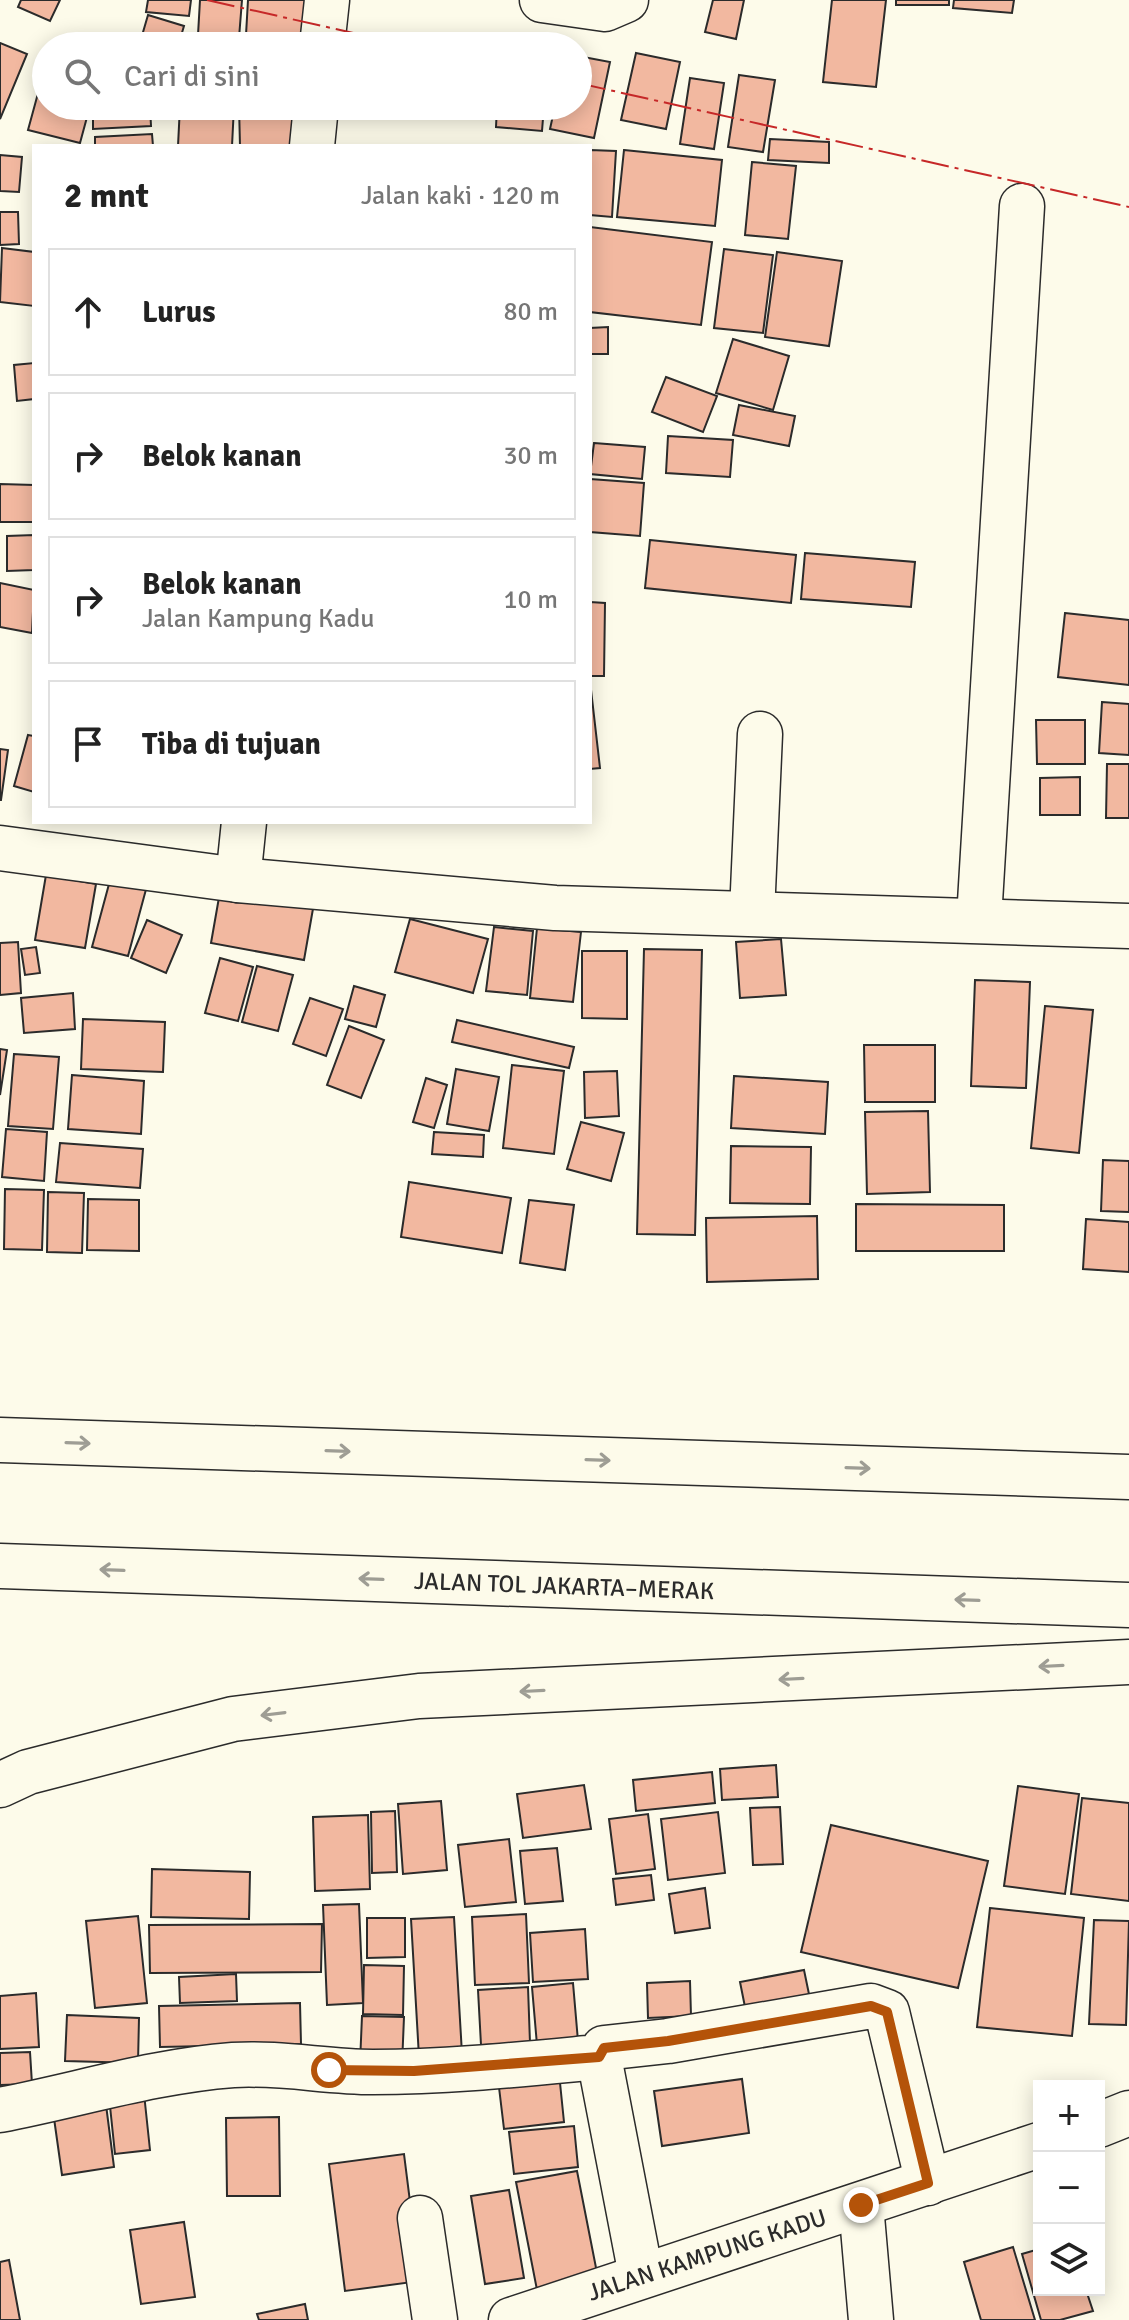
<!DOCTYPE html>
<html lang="id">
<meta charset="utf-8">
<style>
:root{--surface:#fff;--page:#f2f2f2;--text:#222;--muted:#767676;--line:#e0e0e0}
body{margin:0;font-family:Signika,sans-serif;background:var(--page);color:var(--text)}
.controls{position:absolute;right:24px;bottom:24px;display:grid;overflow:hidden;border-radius:0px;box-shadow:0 4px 20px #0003}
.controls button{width:72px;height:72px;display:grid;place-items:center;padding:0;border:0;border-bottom:2px solid var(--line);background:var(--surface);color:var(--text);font:40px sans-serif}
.stop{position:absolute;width:24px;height:24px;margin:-18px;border:6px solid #b45309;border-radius:50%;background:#fff}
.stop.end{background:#b45309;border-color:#fff;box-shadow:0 2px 8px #0008}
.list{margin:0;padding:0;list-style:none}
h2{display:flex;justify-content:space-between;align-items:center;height:104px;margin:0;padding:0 32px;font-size:34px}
h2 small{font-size:26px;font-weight:400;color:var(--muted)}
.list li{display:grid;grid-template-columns:52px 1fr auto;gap:24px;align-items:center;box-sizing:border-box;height:128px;margin:0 16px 16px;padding:0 16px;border:2px solid var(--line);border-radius:0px}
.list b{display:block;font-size:30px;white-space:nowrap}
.list p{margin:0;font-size:26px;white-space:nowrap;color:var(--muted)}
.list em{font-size:26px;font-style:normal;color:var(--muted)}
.icon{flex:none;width:44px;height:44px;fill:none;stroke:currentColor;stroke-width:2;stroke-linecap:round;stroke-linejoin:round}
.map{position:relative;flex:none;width:1129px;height:2320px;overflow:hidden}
.search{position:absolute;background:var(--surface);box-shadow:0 4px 20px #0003;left:32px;top:32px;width:560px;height:88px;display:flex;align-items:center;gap:20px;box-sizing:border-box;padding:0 28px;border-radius:44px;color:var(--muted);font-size:30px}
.panel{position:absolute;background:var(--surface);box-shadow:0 4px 20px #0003;left:32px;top:144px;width:560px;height:680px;border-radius:0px}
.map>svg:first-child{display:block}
</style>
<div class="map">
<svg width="1129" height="2320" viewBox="0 0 1129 2320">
<rect width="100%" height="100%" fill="#fdfbea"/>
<!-- building -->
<g fill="#f2b8a0" stroke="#2b2b2b" stroke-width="2">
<polygon points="21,0 60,0 50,21 18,7"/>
<polygon points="148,0 191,0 189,16 146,12"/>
<polygon points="200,0 242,0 239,38 198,35"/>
<polygon points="248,0 313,0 311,39 246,35"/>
<polygon points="713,0 744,0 736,39 705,32"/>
<polygon points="832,0 886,0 876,87 823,82"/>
<rect x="896" y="0" width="53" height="5"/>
<polygon points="954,0 1014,0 1012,13 953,8"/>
<polygon points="148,15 184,26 178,46 139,46"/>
<polygon points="503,41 549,44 549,46 502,46"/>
<polygon points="0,43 27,54 0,119"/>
<polygon points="636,53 680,62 666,129 621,120"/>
<polygon points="578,56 610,62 594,138 550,129 555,106 578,106"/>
<polygon points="46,64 46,106 90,106 80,143 28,130"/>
<polygon points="739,75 775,80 763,152 728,147"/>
<polygon points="690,78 724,83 714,149 680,144"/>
<polygon points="93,106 150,106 151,126 93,129"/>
<polygon points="180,106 234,106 232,146 178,146"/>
<polygon points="239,106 294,106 295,146 240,146"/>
<polygon points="383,106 435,106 433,117 382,112"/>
<polygon points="497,106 544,106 542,131 496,127"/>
<polygon points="152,134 153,146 95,146 95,137"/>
<polygon points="770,139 829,142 829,163 768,160"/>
<polygon points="590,150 616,151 612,217 590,215"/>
<polygon points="624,150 722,160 715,226 617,217"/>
<polygon points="0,155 22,157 19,192 0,191"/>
<polygon points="752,162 796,166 788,239 745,235"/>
<polygon points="0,212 18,212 19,244 0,245"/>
<polygon points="590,227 712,242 701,325 590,312"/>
<polygon points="2,248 34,252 34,306 0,302"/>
<polygon points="724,249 773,255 763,333 714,328"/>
<polygon points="777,252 842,261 829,346 765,337"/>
<polygon points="608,327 608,354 590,354 590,328"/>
<polygon points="733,339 789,356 773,410 716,393"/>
<polygon points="34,363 34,399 17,401 14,365"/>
<polygon points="666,377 717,396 703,432 652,412"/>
<polygon points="739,405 795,416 789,446 733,435"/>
<polygon points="668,436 733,440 730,477 666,473"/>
<polygon points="594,443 645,447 642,479 590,474"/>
<polygon points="590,479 644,483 640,536 590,532"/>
<polygon points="0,484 34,485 34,522 0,522"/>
<polygon points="34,535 34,570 7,571 7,536"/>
<polygon points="650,540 796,555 791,603 645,588"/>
<polygon points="805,553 915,562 911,607 801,599"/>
<polygon points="0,583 34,590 32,633 0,627"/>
<polygon points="590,602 605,603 604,676 590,676"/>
<polygon points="1065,613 1129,620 1129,685 1058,677"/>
<polygon points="590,681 600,768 590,769"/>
<polygon points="1102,702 1129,704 1129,755 1099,753"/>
<polygon points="1036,720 1085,720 1085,764 1037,764"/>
<polygon points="28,735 34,736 34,792 14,786"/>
<polygon points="0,749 8,750 1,800 0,800"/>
<polygon points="1107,764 1129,764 1129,818 1106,818"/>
<polygon points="1080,777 1080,815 1040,815 1040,778"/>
<polygon points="112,873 148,882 128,956 92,947"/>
<polygon points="46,875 96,884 85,948 35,940"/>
<polygon points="221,886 314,903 304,960 211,943"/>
<polygon points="410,919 488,939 473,993 395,972"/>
<polygon points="147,920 182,935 166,973 131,958"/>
<polygon points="494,927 533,931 527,995 486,991"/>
<polygon points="537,928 581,932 573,1002 530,998"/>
<polygon points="781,939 786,995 740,998 736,942"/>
<polygon points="18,942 21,993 0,995 0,943"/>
<polygon points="36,947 40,973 25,975 21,949"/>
<polygon points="644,949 702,950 695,1235 637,1234"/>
<polygon points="582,951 627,951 627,1019 582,1018"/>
<polygon points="220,958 253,967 238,1021 205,1013"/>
<polygon points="257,966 293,975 278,1031 242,1022"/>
<polygon points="975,980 1030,982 1026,1088 971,1086"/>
<polygon points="354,986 385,995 376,1027 345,1019"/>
<polygon points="73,993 75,1029 24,1033 21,998"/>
<polygon points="310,998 343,1009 326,1056 293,1044"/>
<polygon points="1045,1006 1093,1010 1079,1153 1031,1148"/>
<polygon points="83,1019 165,1022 163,1072 81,1069"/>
<polygon points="457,1020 574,1047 569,1068 452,1042"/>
<polygon points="349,1026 384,1040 361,1098 327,1085"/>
<polygon points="864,1045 935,1045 935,1102 865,1102"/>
<polygon points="0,1049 7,1050 0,1095"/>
<polygon points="14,1054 59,1057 53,1129 8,1126"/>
<polygon points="512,1065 564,1071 554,1154 503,1148"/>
<polygon points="456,1069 499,1077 489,1131 447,1124"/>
<polygon points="617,1071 619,1116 585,1118 584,1072"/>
<polygon points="72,1075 144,1081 141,1134 68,1129"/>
<polygon points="734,1076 828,1082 825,1134 731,1128"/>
<polygon points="426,1078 447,1085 434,1128 413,1122"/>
<polygon points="928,1111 930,1192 867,1194 865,1112"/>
<polygon points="581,1122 624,1133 611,1181 567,1169"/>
<polygon points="6,1129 47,1132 44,1181 2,1177"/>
<polygon points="434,1132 484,1135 483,1157 432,1154"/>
<polygon points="60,1143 143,1149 140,1188 56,1182"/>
<polygon points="731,1146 811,1147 810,1204 730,1203"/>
<polygon points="1103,1160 1129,1161 1129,1212 1101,1211"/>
<polygon points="409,1182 511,1198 502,1253 401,1237"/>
<polygon points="5,1189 44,1190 42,1250 4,1249"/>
<polygon points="48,1192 84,1193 82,1253 47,1252"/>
<polygon points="88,1199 139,1200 139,1251 87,1250"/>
<polygon points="529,1200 574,1205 565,1270 520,1263"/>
<polygon points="856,1204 1004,1205 1004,1251 856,1251"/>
<polygon points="817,1216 818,1279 707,1282 706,1218"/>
<polygon points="1086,1219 1129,1222 1129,1272 1083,1269"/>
<polygon points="776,1765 778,1797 722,1800 720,1769"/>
<polygon points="712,1772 715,1803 636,1811 633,1780"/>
<polygon points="584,1785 591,1829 523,1838 517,1794"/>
<polygon points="1018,1786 1079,1794 1065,1894 1004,1886"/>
<polygon points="1082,1798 1129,1803 1129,1901 1071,1894"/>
<polygon points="441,1801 447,1870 403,1874 398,1804"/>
<polygon points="780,1807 783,1864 753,1865 750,1808"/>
<polygon points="395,1811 397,1872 372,1873 371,1812"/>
<polygon points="718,1812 725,1873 668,1880 661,1819"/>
<polygon points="648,1814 655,1869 616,1874 609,1819"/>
<polygon points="368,1815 370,1889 315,1891 313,1817"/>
<polygon points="831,1825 988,1861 958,1988 801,1952"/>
<polygon points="509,1839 516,1902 465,1907 458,1845"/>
<polygon points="557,1848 563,1901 525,1904 520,1851"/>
<polygon points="152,1869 250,1872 249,1919 151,1917"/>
<polygon points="651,1875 654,1900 616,1905 613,1879"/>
<polygon points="705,1888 710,1928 675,1933 669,1894"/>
<polygon points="359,1904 363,2003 327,2005 323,1905"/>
<polygon points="990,1908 1084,1918 1072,2036 977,2027"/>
<polygon points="526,1914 529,1983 475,1985 472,1917"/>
<polygon points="138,1916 147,2003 95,2008 86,1921"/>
<polygon points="454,1917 462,2054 419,2057 411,1919"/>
<polygon points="367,1918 405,1918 405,1957 367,1958"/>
<polygon points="1094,1920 1129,1921 1126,2025 1089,2024"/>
<polygon points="322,1924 321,1972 150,1973 149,1925"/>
<polygon points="585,1929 588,1979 533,1982 530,1933"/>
<polygon points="364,1965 404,1966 403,2015 363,2014"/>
<polygon points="804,1970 810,1999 746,2012 740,1982"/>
<polygon points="236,1974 237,2001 180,2003 179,1977"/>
<polygon points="690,1981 691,2016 648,2018 647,1983"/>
<polygon points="573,1983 578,2041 537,2045 532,1987"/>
<polygon points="528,1987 530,2043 481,2045 478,1990"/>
<polygon points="36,1993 39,2047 0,2049 0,1996"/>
<polygon points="300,2003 301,2044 160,2047 159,2006"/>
<polygon points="67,2015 139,2018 138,2063 65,2061"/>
<polygon points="362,2016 404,2017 402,2065 360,2063"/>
<polygon points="30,2052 32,2084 0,2085 0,2053"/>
<polygon points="559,2073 564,2122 504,2129 498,2079"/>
<polygon points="742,2079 749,2133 662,2146 654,2091"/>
<polygon points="143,2084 150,2150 115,2154 108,2087"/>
<polygon points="105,2097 114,2167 62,2175 52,2104"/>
<polygon points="279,2117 280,2196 227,2196 226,2118"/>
<polygon points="574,2126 578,2167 514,2174 509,2132"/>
<polygon points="404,2154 420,2281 345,2291 329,2164"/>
<polygon points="577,2171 599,2283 538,2295 516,2182"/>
<polygon points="509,2190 524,2278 485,2284 471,2196"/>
<polygon points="184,2222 195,2297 141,2304 130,2230"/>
<polygon points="1013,2247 1035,2320 981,2320 964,2262"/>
<polygon points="1039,2249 1039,2290 1086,2290 1093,2311 1060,2320 1041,2320 1022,2254"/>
<polygon points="9,2260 20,2320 0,2320 0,2262"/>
<polygon points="305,2304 308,2320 259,2320 257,2314"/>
</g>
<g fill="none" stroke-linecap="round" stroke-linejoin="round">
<defs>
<g id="minor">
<polyline points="542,0 605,9 626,0"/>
<polyline points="322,46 327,0"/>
<polyline points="312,146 316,106"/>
<polyline points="0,848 238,880 555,908 1129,926"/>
<polyline points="238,880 244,822"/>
<polyline points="752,913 760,734"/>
<polyline points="979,919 1022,206"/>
<polyline points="599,2057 641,2275"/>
<path d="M0 2110C78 2095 153 2071 233 2065 281 2062 326 2072 373 2072 449 2072 524 2064 599 2057L604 2048 668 2041 871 2006 887 2012 928 2183"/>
<polyline points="1099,2125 1129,2113"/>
<polyline points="861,2205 871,2320"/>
<polyline points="420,2218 435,2320"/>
<polyline points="511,2320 1039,2145"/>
</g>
<g id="motorway">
<polyline points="0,1440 1129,1477"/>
<polyline points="0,1566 1129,1605"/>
<polyline points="0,1785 28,1772 233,1719 419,1696 1129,1662"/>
</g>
</defs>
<!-- minor casing -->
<use href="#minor" stroke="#2b2b2b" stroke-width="47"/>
<!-- motorway casing -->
<use href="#motorway" stroke="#2b2b2b" stroke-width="47"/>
<!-- minor -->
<use href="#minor" stroke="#fdfbea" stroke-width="44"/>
<!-- motorway -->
<use href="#motorway" stroke="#fdfbea" stroke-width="44"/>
<!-- power -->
<g stroke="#c62828" stroke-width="2" stroke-dasharray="28 6 4 6" stroke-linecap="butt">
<polyline points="207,0 411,46"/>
<polyline points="578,83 1129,207"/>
</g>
</g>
<!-- one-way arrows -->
<defs><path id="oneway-shaft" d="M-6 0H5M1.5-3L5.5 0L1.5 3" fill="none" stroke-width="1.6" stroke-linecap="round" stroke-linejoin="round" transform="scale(2)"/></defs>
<g stroke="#9e9d94">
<use href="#oneway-shaft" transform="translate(78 1443) rotate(2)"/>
<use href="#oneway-shaft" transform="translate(338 1451) rotate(2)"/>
<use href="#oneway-shaft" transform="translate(598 1460) rotate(2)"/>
<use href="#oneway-shaft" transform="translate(858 1468) rotate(2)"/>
<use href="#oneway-shaft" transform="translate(112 1570) rotate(-178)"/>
<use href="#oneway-shaft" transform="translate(371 1579) rotate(-178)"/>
<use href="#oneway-shaft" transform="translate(967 1600) rotate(-178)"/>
<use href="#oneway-shaft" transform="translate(1051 1666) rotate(177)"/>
<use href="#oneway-shaft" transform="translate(791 1679) rotate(177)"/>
<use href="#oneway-shaft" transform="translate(532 1691) rotate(177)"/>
<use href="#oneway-shaft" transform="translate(273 1714) rotate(173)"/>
</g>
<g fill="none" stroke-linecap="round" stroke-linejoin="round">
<!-- route -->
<polyline stroke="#b45309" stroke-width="10" points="329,2070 414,2071 599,2057 604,2048 668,2041 871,2006 887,2012 928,2183 861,2205"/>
</g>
<g text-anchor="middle" stroke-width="6" stroke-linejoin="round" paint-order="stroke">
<!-- street labels -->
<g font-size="24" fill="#2b2b2b" stroke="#fdfbea">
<text transform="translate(564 1586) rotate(2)" y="8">JALAN TOL JAKARTA–MERAK</text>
<text transform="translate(707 2255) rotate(-18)" y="8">JALAN KAMPUNG KADU</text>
</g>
</g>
</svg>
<div class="controls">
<button>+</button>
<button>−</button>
<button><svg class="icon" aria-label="layers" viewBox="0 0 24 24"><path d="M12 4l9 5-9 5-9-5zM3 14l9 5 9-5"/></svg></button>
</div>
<div class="stop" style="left:329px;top:2070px"></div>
<div class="stop end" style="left:861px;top:2205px"></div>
<div class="search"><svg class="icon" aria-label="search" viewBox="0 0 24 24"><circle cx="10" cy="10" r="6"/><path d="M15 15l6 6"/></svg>Cari di sini</div>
<section class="panel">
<h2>2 mnt<small>Jalan kaki · 120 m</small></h2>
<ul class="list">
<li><svg class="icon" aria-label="ahead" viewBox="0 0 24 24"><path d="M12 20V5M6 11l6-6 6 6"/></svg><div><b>Lurus</b></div><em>80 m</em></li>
<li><svg class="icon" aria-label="right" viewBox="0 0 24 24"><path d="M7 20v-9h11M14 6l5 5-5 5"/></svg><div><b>Belok kanan</b></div><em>30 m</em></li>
<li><svg class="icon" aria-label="right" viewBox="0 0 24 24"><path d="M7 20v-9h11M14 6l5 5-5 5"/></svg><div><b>Belok kanan</b><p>Jalan Kampung Kadu</p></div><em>10 m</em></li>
<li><svg class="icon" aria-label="arrive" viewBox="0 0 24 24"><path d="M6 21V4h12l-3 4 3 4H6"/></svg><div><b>Tiba di tujuan</b></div></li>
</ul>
</section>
</div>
